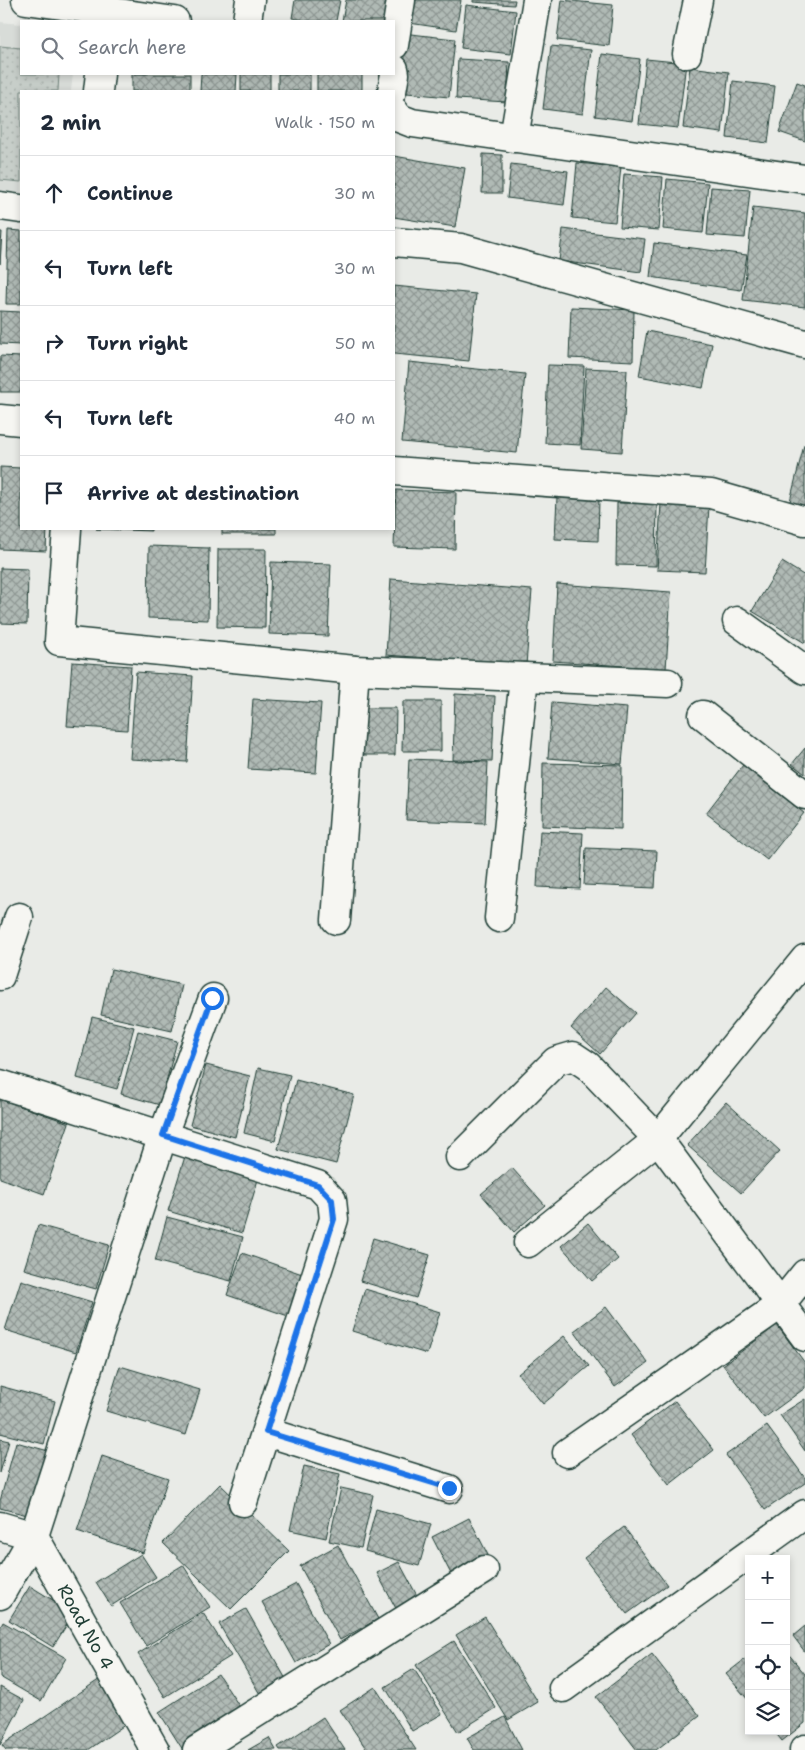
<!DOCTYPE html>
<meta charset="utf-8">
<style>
:root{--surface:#fff;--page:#f6f6f7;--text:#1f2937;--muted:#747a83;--line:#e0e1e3}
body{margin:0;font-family:"Shantell Sans",sans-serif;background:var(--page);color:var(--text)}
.controls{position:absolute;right:15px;bottom:15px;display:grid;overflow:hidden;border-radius:0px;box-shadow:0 2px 8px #0003}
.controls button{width:45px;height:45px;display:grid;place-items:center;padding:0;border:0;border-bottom:1px solid var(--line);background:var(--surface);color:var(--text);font:25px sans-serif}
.stop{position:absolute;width:15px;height:15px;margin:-11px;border:4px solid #1a73e8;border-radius:50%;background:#fff}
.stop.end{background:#1a73e8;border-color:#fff;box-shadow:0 1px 5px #0008}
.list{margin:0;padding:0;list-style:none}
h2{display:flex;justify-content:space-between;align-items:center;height:65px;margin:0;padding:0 20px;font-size:21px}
h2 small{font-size:16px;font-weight:400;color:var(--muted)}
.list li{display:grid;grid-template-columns:32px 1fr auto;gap:15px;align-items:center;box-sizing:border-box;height:75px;padding:0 20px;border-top:1px solid var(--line)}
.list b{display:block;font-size:19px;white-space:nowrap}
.list em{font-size:16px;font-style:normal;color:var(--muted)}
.icon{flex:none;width:28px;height:28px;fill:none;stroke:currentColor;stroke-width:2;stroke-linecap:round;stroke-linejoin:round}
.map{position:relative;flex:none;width:805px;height:1750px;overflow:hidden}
.search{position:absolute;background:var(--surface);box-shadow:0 2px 8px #0003;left:20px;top:20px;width:375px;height:55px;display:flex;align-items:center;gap:12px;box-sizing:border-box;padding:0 18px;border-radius:0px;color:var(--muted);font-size:19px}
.panel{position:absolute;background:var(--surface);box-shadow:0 2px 8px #0003;left:20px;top:90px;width:375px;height:440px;border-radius:0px}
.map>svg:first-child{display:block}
</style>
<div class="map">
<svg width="805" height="1750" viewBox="0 0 805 1750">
<defs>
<pattern id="park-dots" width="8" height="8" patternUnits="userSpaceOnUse" patternTransform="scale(1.25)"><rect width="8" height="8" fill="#c7cec9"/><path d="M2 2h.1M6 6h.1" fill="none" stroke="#aab2ad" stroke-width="1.8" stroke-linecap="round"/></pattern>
<pattern id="building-cross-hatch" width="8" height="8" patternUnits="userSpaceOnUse" patternTransform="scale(1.25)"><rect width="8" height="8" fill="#b0bab5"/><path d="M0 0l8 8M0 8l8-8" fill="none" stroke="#8f9894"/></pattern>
</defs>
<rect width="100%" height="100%" fill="#e9ebe7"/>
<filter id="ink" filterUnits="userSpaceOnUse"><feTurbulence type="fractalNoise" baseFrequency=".02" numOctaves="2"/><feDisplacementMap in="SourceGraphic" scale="10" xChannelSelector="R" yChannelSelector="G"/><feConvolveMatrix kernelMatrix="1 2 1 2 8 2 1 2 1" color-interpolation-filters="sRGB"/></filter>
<g filter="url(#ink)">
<!-- built -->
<polygon fill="#d8dcd8" points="0,22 21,24 21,74 73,74 71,91 21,91 21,200 0,198"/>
<!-- park -->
<polygon fill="url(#park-dots)" stroke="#73867e" points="0,46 21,48 21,74 59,74 58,91 21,91 21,182 0,180"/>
<!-- building -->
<g fill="url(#building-cross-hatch)" stroke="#1f3d34">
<polygon points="295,0 340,0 336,21 310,21 292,18"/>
<polygon points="346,0 391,0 388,21 342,21"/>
<polygon points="413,0 461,0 456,30 409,23"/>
<polygon points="473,0 515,0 514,5 473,2"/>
<polygon points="562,0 613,5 609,46 557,40"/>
<polygon points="466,5 516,11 511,54 461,48"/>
<polygon points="402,33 455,39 449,97 396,92"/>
<polygon points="551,46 591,50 583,114 543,109"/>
<polygon points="602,54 640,59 632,121 595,116"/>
<polygon points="458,59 509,62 507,102 456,99"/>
<polygon points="646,59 686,63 678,128 639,124"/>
<polygon points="690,67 729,72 722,133 683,128"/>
<rect x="132" y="74" width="58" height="17"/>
<polygon points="201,74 237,74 236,91 200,91"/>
<rect x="241" y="74" width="29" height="17"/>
<rect x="278" y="74" width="32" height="17"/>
<rect x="317" y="74" width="45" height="17"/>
<polygon points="733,81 775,86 768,143 727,138"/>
<polygon points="797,82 805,85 805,141 779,132"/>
<polygon points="483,154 502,155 502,193 482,193"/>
<polygon points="394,156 465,168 455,227 394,217"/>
<polygon points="577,163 621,167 615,222 572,218"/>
<polygon points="511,164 568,171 564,205 507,198"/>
<polygon points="624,174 663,177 659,230 620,227"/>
<polygon points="667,179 708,183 703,233 663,229"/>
<polygon points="711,187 750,190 745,238 707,235"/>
<polygon points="753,207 805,213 805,307 743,300"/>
<polygon points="563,229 645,239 641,272 559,261"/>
<polygon points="8,230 21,231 21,304 6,304"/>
<polygon points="0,232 2,232 0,264"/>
<polygon points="654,243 747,255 741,290 650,277"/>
<polygon points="394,286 476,294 469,361 394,354"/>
<polygon points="571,307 634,310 633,361 569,358"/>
<polygon points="0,311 21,312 21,345 0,344"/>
<polygon points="647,331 712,344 703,388 639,376"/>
<polygon points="0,356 21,357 21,392 0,392"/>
<polygon points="409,362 525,374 517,453 402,442"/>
<polygon points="548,365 584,366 580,445 545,443"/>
<polygon points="586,368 627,370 622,452 581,449"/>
<polygon points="804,445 805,446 805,509 789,505"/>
<polygon points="0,467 21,468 21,529 47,529 46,551 0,549"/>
<polygon points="396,490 456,492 455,549 394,547"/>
<polygon points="557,497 599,498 598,541 555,539"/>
<polygon points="617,503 657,503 656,566 616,565"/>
<polygon points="661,503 709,506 705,572 657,570"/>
<polygon points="96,529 151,529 151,531"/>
<rect x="222" y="529" width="54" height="5"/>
<polygon points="149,546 209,548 208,620 148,618"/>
<polygon points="218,549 266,549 265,628 217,627"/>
<polygon points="271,562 331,564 328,636 269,634"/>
<polygon points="782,562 805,576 805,643 752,611"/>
<polygon points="0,568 28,569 27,624 0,623"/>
<polygon points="391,579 532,590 526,665 386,655"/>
<polygon points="557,584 671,592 666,669 553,661"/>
<polygon points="72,662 131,666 127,730 67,726"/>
<polygon points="136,672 193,676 187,762 130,759"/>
<polygon points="455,694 495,696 492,761 453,760"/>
<polygon points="253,699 321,703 316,773 248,769"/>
<polygon points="403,701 441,701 441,751 402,751"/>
<polygon points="552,702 627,708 622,764 548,758"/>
<polygon points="360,708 396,708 395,755 359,755"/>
<polygon points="805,748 805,774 792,764"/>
<polygon points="409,759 488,762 485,823 406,820"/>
<polygon points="543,763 622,765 621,829 542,826"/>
<polygon points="743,765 804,813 767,860 706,813"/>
<polygon points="540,831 583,833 580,889 537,887"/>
<polygon points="586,848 657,851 655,888 584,885"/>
<polygon points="111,969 182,985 172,1031 101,1015"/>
<polygon points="606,987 636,1013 600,1054 571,1028"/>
<polygon points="92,1017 134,1027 117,1089 77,1078"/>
<polygon points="138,1031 177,1041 160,1105 121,1094"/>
<polygon points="206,1065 250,1076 235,1137 190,1125"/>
<polygon points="258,1068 290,1075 275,1141 244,1133"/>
<polygon points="296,1080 354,1095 336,1164 278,1149"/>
<polygon points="0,1099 69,1123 44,1194 0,1178"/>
<polygon points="726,1102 780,1151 741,1193 687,1145"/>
<polygon points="187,1150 260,1173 242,1233 168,1211"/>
<polygon points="512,1168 545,1205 514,1232 481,1194"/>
<polygon points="167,1217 243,1237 231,1281 155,1261"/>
<polygon points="588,1223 618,1259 592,1281 561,1246"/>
<polygon points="38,1225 109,1245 96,1289 24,1269"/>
<polygon points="373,1238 430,1255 416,1298 360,1281"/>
<polygon points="242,1253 305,1275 291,1317 227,1295"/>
<polygon points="21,1280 92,1302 76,1352 5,1330"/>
<polygon points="365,1289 440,1312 427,1354 352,1331"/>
<polygon points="606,1307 648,1363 615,1387 574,1331"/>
<polygon points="777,1325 805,1363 805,1388 764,1418 723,1365"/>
<polygon points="564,1336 589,1366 543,1404 518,1374"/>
<polygon points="120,1366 200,1390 186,1435 106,1411"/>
<polygon points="0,1386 55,1401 44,1444 0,1433"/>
<polygon points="805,1399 805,1451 780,1415"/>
<polygon points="675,1401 714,1450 669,1485 631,1435"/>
<polygon points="767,1426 805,1478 805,1483 765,1510 726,1455"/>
<polygon points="0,1439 9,1441 0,1473"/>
<polygon points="16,1442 52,1452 35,1517 0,1508 0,1501"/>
<polygon points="102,1456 168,1478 143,1553 77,1531"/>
<polygon points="304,1466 340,1474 326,1538 290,1530"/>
<polygon points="220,1484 289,1551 231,1609 163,1543"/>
<polygon points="341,1488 373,1495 361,1548 329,1541"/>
<polygon points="376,1509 431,1524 419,1566 365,1551"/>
<polygon points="469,1518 488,1555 451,1574 432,1537"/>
<polygon points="624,1527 667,1585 627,1614 584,1558"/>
<polygon points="338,1545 378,1619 340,1640 300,1566"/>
<polygon points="141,1554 156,1577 111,1606 96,1582"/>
<polygon points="399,1562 422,1605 400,1616 377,1573"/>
<polygon points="183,1565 210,1607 146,1646 120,1603"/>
<polygon points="296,1584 329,1644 296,1663 262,1602"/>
<polygon points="30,1586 74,1613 53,1647 9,1620"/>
<polygon points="246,1609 287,1681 261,1696 219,1624"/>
<polygon points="203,1613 231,1656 165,1697 138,1654"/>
<polygon points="485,1617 538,1702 508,1720 456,1635"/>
<polygon points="3,1622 66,1658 41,1701 0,1677 0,1628"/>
<polygon points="805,1626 805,1652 793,1636"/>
<polygon points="454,1641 496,1708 458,1732 416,1665"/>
<polygon points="786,1651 805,1674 805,1723 782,1741 774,1731 786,1731"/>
<polygon points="652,1654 700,1716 656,1750 637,1750 596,1697"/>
<polygon points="749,1656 749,1701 726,1674"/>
<polygon points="414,1669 442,1714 412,1731 385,1687"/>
<polygon points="218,1674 245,1715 192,1750 183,1750 159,1712"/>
<polygon points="103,1677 132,1720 88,1750 6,1750 2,1745"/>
<polygon points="0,1687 24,1700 0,1745"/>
<polygon points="375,1687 416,1750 367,1750 340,1710"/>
<polygon points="323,1717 345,1750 280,1750 278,1747"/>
<polygon points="505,1717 522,1750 474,1750 467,1738"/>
<polygon points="269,1738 276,1750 248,1750"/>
</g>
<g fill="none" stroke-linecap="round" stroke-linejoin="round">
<defs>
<g id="minor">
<polyline points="26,0 175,21"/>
<polyline points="247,21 250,0"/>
<polyline points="394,45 401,0"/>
<polyline points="687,54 698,0"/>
<polyline points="98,91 100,74"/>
<polyline points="392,91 395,74 394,69"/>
<polyline points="394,111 399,118 412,123 805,179"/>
<polyline points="514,138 537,0"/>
<polyline points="0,206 21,209"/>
<polyline points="394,242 461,248 805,344"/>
<polyline points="0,419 21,421"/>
<polyline points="394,471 711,494 805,521"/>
<polyline points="67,529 59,641 355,670 668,683"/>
<polyline points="737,621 805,670"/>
<polyline points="703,715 805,795"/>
<polyline points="499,918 524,677"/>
<polyline points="336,920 355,670"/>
<polyline points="0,976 19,917"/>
<polyline points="0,1084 318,1185 332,1200 334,1219 243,1502"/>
<polyline points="460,1157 556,1061 573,1056 588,1066 658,1139 805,1337"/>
<polyline points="528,1243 658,1139 805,959"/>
<polyline points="266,1432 449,1489"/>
<polyline points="567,1453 780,1305 805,1274"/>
<path id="s1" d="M0 1526 34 1536 155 1750"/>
<polyline points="0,1595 34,1536 163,1135 213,998"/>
<polyline points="563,1688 805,1514"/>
<polyline points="197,1750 484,1570"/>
<polyline points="804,1750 805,1749"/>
</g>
</defs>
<!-- minor casing -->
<use href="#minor" stroke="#1f3d34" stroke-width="31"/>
<!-- minor -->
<use href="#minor" stroke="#f6f6f2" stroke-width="28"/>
</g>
</g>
<g fill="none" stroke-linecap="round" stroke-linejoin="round" filter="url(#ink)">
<!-- route -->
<polyline stroke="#1a73e8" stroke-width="6" points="212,998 163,1135 318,1185 332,1200 334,1219 266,1432 449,1488"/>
</g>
<g text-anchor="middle" stroke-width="4" stroke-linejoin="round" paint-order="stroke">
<!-- street labels -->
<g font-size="18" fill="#1f3d34" stroke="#f6f6f2">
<text dy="6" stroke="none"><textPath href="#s1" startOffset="140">Road No 4</textPath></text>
</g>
</g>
</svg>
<div class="controls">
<button>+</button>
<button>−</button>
<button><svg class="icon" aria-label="locate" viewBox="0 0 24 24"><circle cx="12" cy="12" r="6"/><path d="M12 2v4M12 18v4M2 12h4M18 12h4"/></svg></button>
<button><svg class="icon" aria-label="layers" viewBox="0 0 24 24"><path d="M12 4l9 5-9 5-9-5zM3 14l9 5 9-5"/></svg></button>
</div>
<div class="stop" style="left:212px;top:998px"></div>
<div class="stop end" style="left:449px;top:1488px"></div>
<div class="search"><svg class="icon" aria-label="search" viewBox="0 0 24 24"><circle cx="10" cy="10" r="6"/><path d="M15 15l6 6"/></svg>Search here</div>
<section class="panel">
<h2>2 min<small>Walk · 150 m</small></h2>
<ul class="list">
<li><svg class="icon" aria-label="ahead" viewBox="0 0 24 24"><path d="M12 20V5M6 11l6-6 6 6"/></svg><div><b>Continue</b></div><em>30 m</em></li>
<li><svg class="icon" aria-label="left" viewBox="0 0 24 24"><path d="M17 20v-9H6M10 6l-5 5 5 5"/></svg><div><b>Turn left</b></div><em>30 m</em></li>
<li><svg class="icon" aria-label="right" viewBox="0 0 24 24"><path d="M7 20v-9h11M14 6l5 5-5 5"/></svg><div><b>Turn right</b></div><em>50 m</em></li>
<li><svg class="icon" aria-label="left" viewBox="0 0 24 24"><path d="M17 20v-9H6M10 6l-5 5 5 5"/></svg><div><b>Turn left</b></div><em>40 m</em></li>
<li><svg class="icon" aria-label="arrive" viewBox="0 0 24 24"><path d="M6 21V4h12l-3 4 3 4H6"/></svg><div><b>Arrive at destination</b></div></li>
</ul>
</section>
</div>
